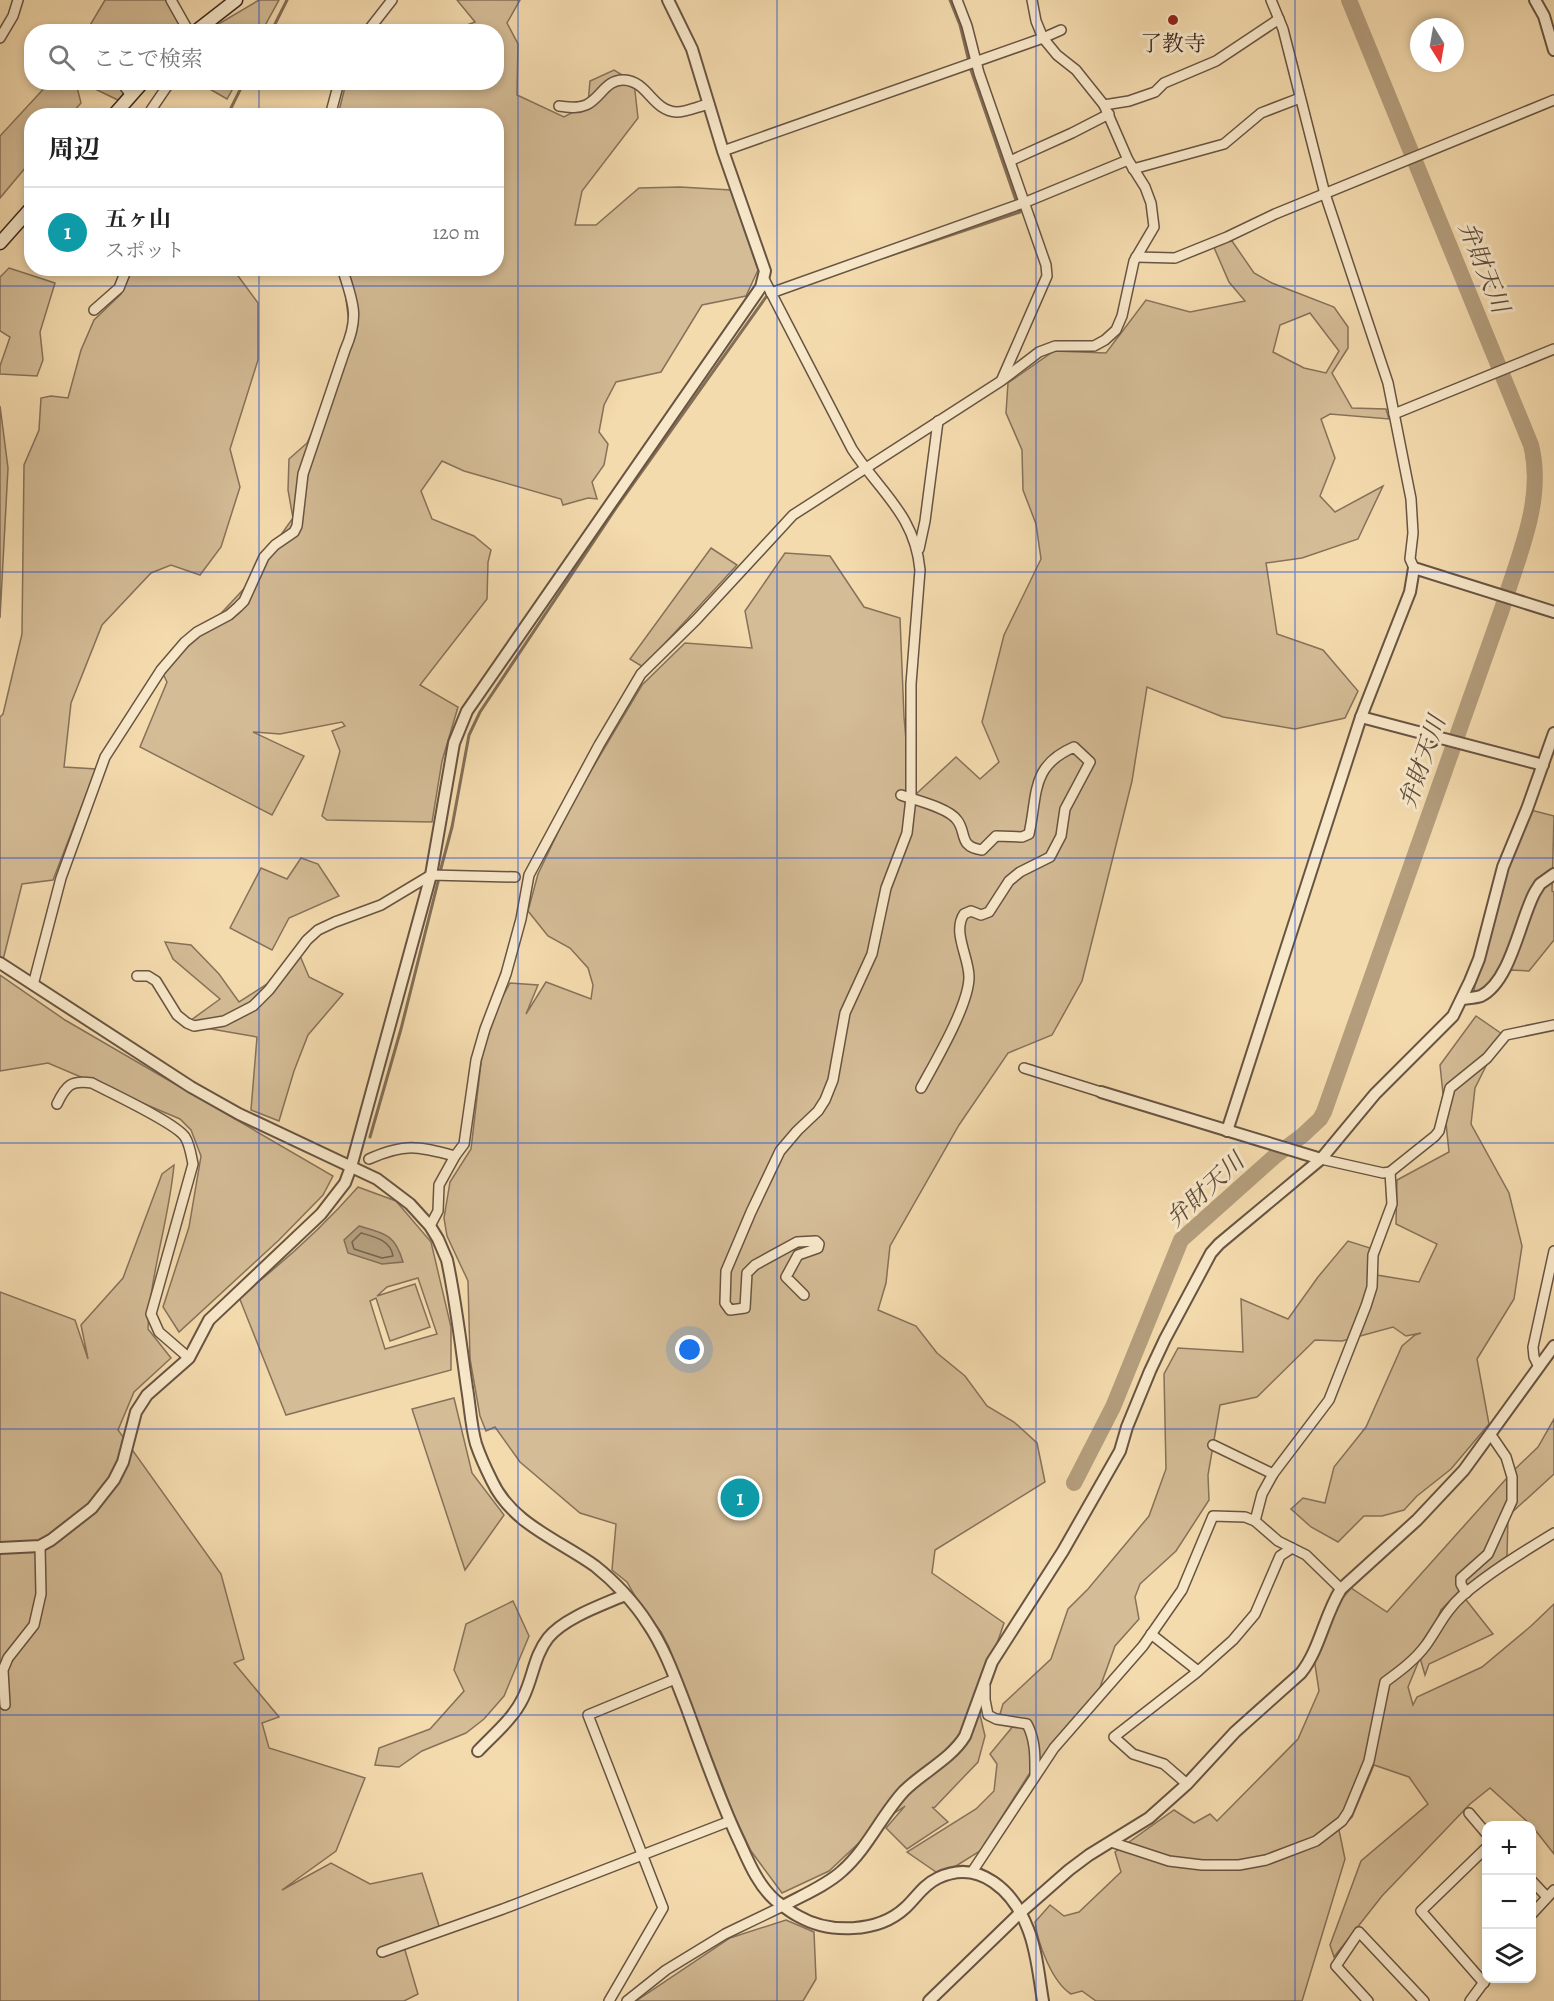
<!DOCTYPE html>
<html lang="ja">
<meta charset="utf-8">
<style>
:root{--surface:#fff;--page:#f6f6f6;--text:#222;--muted:#767676;--line:#e0e0e0;--accent:#8f2418}
body{margin:0;font-family:Alegreya,"Noto Serif JP",serif;background:var(--page);color:var(--text)}
.controls{position:absolute;right:18px;bottom:18px;display:grid;overflow:hidden;border-radius:12px;box-shadow:0 3px 9px #0003}
.controls button{width:54px;height:54px;display:grid;place-items:center;padding:0;border:0;border-bottom:2px solid var(--line);background:var(--surface);color:var(--text);font:30px sans-serif}
.compass{position:absolute;left:1410px;top:18px;width:54px;height:54px;border-radius:50%;background:var(--surface);box-shadow:0 3px 9px #0003;rotate:169deg}
.you{position:absolute;left:690px;top:1350px;width:21px;height:21px;margin:-15px;border:4px solid #fff;border-radius:50%;background:#1a73e8;box-shadow:0 0 0 9px #1a73e833}
.badge{display:grid;place-items:center;width:39px;height:39px;border-radius:50%;background:var(--accent);color:#fff;font-size:20px;font-weight:700}
.pin{position:absolute;translate:-50% -50%;border:3px solid #fff;box-shadow:0 2px 6px #0006}
.list{margin:0;padding:0;list-style:none}
h2{display:flex;justify-content:space-between;align-items:center;height:78px;margin:0;padding:0 24px;font-size:26px}
h2 small{font-size:20px;font-weight:400;color:var(--muted)}
.list li{display:grid;grid-template-columns:39px 1fr auto;gap:18px;align-items:center;box-sizing:border-box;height:90px;padding:0 24px;border-top:2px solid var(--line)}
.list b{display:block;font-size:22px;white-space:nowrap}
.list p{margin:0;font-size:20px;white-space:nowrap;color:var(--muted)}
.list em{font-size:20px;font-style:normal;color:var(--muted)}
.icon{flex:none;width:33px;height:33px;fill:none;stroke:currentColor;stroke-width:2;stroke-linecap:round;stroke-linejoin:round}
.map{position:relative;flex:none;width:1554px;height:2001px;overflow:hidden}
.search{position:absolute;background:var(--surface);box-shadow:0 3px 9px #0003;left:24px;top:24px;width:480px;height:66px;display:flex;align-items:center;gap:15px;box-sizing:border-box;padding:0 21px;border-radius:24px;color:var(--muted);font-size:22px}
.panel{position:absolute;background:var(--surface);box-shadow:0 3px 9px #0003;left:24px;top:108px;width:480px;height:168px;border-radius:24px}
.map>svg:first-child{display:block}
</style>
<div class="map">
<svg width="1554" height="2001" viewBox="0 0 1554 2001">
<rect width="100%" height="100%" fill="#f4dbae"/>
<filter id="stains"><feTurbulence type="fractalNoise" baseFrequency=".00333" numOctaves="4"/><feColorMatrix values="0 0 0 0 .2 0 0 0 0 .09 0 0 0 0 .02 0 0 0 .5 -.17"/></filter>
<radialGradient id="worn" r=".72"><stop offset=".6" stop-color="#630" stop-opacity="0"/><stop offset="1" stop-color="#630" stop-opacity=".3"/></radialGradient>
<!-- green -->
<g fill="#d4bc96" stroke="#86725a" stroke-width="1.5" fill-rule="evenodd">
<polygon points="105,0 170,0 189,32 86,32"/>
<polygon points="259,0 279,0 262,31 205,32"/>
<polygon points="457,0 520,0 507,23 518,44 517,95 564,117 588,104 590,81 614,70 634,82 638,118 582,191 575,225 596,225 639,188 680,187 731,190 758,270 746,296 702,305 661,372 616,382 604,405 599,432 608,444 604,465 592,482 597,499 588,498 563,505 561,499 464,471 442,461 421,491 432,519 474,536 491,550 488,562 487,599 420,685 458,707 442,761 432,822 327,820 322,816 340,751 332,731 345,726 342,722 280,734 253,732 304,756 272,815 140,747 167,682 161,670 198,638 253,579 260,564 293,518 288,490 289,459 307,443 352,346 342,269 496,268 496,116 338,115 346,83 496,82 496,32 451,31 475,22"/>
<polygon points="49,83 76,83 81,103 70,115 32,116 31,161 0,198 0,136"/>
<polygon points="93,83 144,83 124,103 95,89"/>
<polygon points="199,83 236,83 227,99"/>
<path d="M1232 241 1254 273 1272 283 1334 307 1348 327V348L1332 373 1352 408 1386 409 1389 419 1330 414 1321 419 1335 458 1320 496 1335 512 1383 486 1358 539 1302 558 1266 563 1277 634 1323 650 1358 691 1345 718 1295 729 1223 717 1147 687 1132 781 1082 981 1052 1035 1008 1053 959 1125 890 1246 886 1283 878 1310 916 1326 937 1353 965 1376 987 1406 1014 1422 1037 1443 1045 1482 935 1550 932 1573 1004 1623 977 1702 985 1736 978 1762 934 1808 932 1807 948 1822 907 1849 886 1828 905 1806 880 1823 829 1871 782 1893 751 1851 734 1815 669 1647 661 1632 643 1610 627 1582 612 1570 616 1524 580 1513 520 1462 495 1427 486 1431 480 1416 470 1359 468 1281 447 1236 444 1218 450 1182 471 1149 485 1029 510 983 538 985 526 1014 546 982 591 999 593 985 588 968 570 948 548 936 528 911 538 874 573 801 642 685 685 643 752 648 745 611 785 553 830 556 864 607 900 618 904 717 911 795H915L956 757 980 779 999 762 982 722 1004 635 1041 559 1036 524 1023 490 1022 450 1006 413 1008 383 1054 351 1106 353 1146 300 1190 312 1245 301 1229 282 1212 243ZM1310 313 1339 351 1326 373 1304 368 1273 352 1280 325Z"/>
<polygon points="9,268 55,283 40,332 43,360 37,376 0,374 0,366 10,337 0,331 0,277"/>
<polygon points="131,269 233,269 258,303 258,360 230,449 240,487 221,547 200,575 171,565 151,573 102,625 71,703 64,767 96,769 53,880 22,884 2,964 0,963 0,717 3,714 22,634 24,465 39,430 41,398 51,396 68,398 81,350 94,320 121,294"/>
<polygon points="0,406 8,468 0,618"/>
<polygon points="711,548 737,565 643,667 630,659"/>
<polygon points="1527,809 1554,816 1552,891 1554,892 1554,940 1529,971 1510,970 1485,993 1472,998 1506,860"/>
<polygon points="301,858 318,864 339,896 289,918 272,950 230,928 261,868 287,879"/>
<polygon points="165,942 191,945 219,974 239,1002 278,977 298,951 309,977 343,994 308,1035 294,1071 279,1121 251,1110 257,1037 194,1026 187,1023 220,999 173,959"/>
<polygon points="0,975 65,1020 333,1176 323,1195 279,1240 179,1332 163,1307 189,1227 201,1156 191,1130 180,1119 48,1063 0,1071"/>
<polygon points="1476,1016 1502,1034 1475,1088 1471,1124 1509,1193 1522,1246 1514,1299 1477,1359 1489,1424 1451,1469 1417,1496 1404,1510 1382,1516 1364,1516 1338,1542 1311,1527 1291,1509 1303,1498 1325,1503 1334,1467 1366,1427 1402,1346 1415,1335 1421,1333 1406,1336 1393,1327 1342,1341 1315,1340 1257,1397 1220,1405 1208,1475 1209,1500 1176,1551 1140,1584 1135,1597 1139,1619 1115,1646 1099,1690 1031,1771 980,1851 956,1866 936,1872 907,1852 976,1809 994,1791 997,1764 990,1754 1014,1725 1000,1714 1003,1704 1051,1659 1068,1609 1088,1589 1149,1516 1166,1469 1164,1374 1178,1348 1243,1352 1241,1299 1288,1319 1318,1277 1348,1241 1370,1248 1377,1275 1419,1282 1437,1244 1396,1224 1397,1180 1449,1152 1440,1065"/>
<path d="M174 1165C169 1220 150 1274 148 1329L171 1358 134 1392 118 1430 221 1574 244 1659 234 1663 279 1717 262 1723 269 1748 365 1778 336 1851 282 1890 331 1863 370 1884 422 1873 440 1929 402 1940 418 1994 404 2001H0V1292L75 1320 88 1359 81 1325 123 1278 162 1174Z"/>
<path d="M358 1187 396 1201 431 1242 451 1327V1370L286 1415 239 1297C282 1264 322 1228 358 1187ZM418 1278 437 1334 385 1349 370 1301 376 1298 390 1341 430 1327 415 1284 377 1296 387 1287Z"/>
<polygon points="454,1398 472,1473 504,1515 465,1570 412,1409"/>
<path d="M1554 1419V1474L1508 1516 1507 1556 1459 1591 1441 1610 1430 1635 1463 1596 1493 1634 1429 1664 1425 1675 1420 1658 1408 1687 1413 1705 1417 1697 1482 1667 1531 1626 1554 1604V1854L1532 1826 1490 1788 1470 1804 1382 1896 1334 1957 1330 1945 1361 1861 1428 1804 1409 1777 1374 1765 1352 1817 1339 1830 1345 1859 1302 2001H1096L1082 1991 1071 1994C1052 1982 1038 1944 1035 1922L1050 1905 1064 1916 1079 1912 1121 1872 1115 1852 1174 1810 1194 1823 1210 1814 1217 1821 1298 1739 1319 1691 1314 1658 1335 1607 1351 1588 1387 1612 1514 1470 1538 1447Z"/>
<polygon points="513,1601 529,1636 504,1696 484,1719 466,1733 422,1751 399,1767 375,1765 379,1748 430,1729 464,1691 454,1670 466,1624"/>
<polygon points="786,1920 814,1932 816,1979 803,2001 636,2001 730,1938"/>
</g>
<!-- water -->
<path fill="#b49e7d" stroke="#836e57" stroke-width="1.5" d="M359 1226C384 1233 395 1234 403 1262L382 1264 348 1253 344 1240Z"/>
<g fill="none" stroke-linecap="round" stroke-linejoin="round">
<!-- shore -->
<path stroke="#76624e" stroke-width="1.5" d="M361 1233C375 1237 390 1240 393 1256L382 1258 354 1249 352 1242Z"/>
<!-- stream -->
<g stroke="#836e57" stroke-width="3">
<polyline points="271,32 287,0"/>
<polyline points="227,116 244,82"/>
<polyline points="885,257 1020,212 971,70 960,25 950,0"/>
<polyline points="440,872 452,827 469,735 480,712 616,508 766,297 771,296"/>
<polyline points="370,1137 401,1029 439,878"/>
</g>
<!-- river -->
<path stroke="#b49e7d" stroke-width="16" d="M1074 1483 1113 1407 1181 1240 1274 1157 1303 1135 1320 1119 1324 1112 1502 609C1518 556 1545 500 1531 445L1349 0"/>
<defs>
<g id="minor">
<polyline points="171,0 189,32"/>
<polyline points="957,0 967,26 979,73 1046,265 1047,276 1002,379"/>
<polyline points="1271,0 1283,29 1325,194 1388,383 1411,499 1413,533 1410,559 1414,568"/>
<polyline points="367,32 392,0"/>
<polyline points="0,38 13,16 18,0"/>
<polyline points="121,82 131,95"/>
<polyline points="1104,105 1129,101 1155,92 1164,83 1216,61 1279,19"/>
<path d="M559 106C568 107 577 109 586 105 600 99 606 79 624 80 648 81 652 111 677 112 687 112 699 106 709 104"/>
<polyline points="162,116 151,110 170,82"/>
<polyline points="330,116 339,82"/>
<polyline points="723,151 1043,38 1061,30"/>
<polyline points="1010,161 1072,133 1109,114"/>
<polyline points="1133,169 1224,144 1261,113 1300,98"/>
<polyline points="1136,257 1175,258 1227,237 1275,214 1554,100"/>
<path d="M764 279 852 449C880 492 915 515 920 570L911 684V798L907 833 886 888 872 954 845 1013 833 1080 825 1100 818 1111 797 1131 780 1151 751 1212 726 1271 725 1303 730 1310 745 1308 747 1273 755 1265 797 1242 816 1241 819 1244 818 1248 798 1255 786 1277 804 1295"/>
<polyline points="771,293 1026,202 1128,160"/>
<polyline points="94,310 119,288 127,268"/>
<polyline points="1394,414 1554,349"/>
<polyline points="919,549 925,521 938,421"/>
<path d="M901 795C915 800 949 808 957 820 967 832 958 847 982 850L996 836 1022 837 1029 834C1038 794 1030 766 1074 747L1090 762 1065 809 1061 836 1050 857 1020 872 1009 881 989 912 981 915 971 911 964 914C952 932 969 957 969 977 969 1005 935 1062 921 1088"/>
<polyline points="137,976 148,976 156,981 177,1015 187,1023 194,1026 224,1021 253,1006 269,990 307,940 318,930 335,922 381,905 431,875 515,877"/>
<path d="M33 985 61 878 105 757 161 670 185 642 197 632 229 615 238 607 244 601 264 557 275 545 294 532 297 526 303 474 345 350C360 316 353 302 342 268"/>
<polyline points="1024,1068 1101,1092"/>
<path d="M57 1104C66 1085 71 1080 92 1083 111 1093 176 1123 185 1137 190 1145 191 1155 193 1164L151 1314 159 1332 189 1358"/>
<path d="M369 1159C405 1143 417 1146 455 1156L464 1144 476 1060 485 1029 506 974 521 919 529 875 599 745 641 674 696 620 793 515 1001 381 1039 352 1055 346H1094L1105 340 1116 330 1122 316 1134 261 1154 227 1151 203 1145 187 1128 160 1104 105 1076 70 1057 55 1043 38 1036 21 1032 0"/>
<polyline points="1321,1159 1383,1173 1390,1172 1435,1136 1439,1131 1450,1088 1487,1058 1506,1035 1554,1025"/>
<polyline points="430,1226 438,1211 439,1185 455,1156"/>
<polyline points="1539,1367 1534,1357 1533,1347 1554,1251"/>
<polyline points="1213,1445 1273,1474"/>
<polyline points="1255,1521 1262,1494 1273,1474 1329,1400 1366,1306 1372,1287 1373,1255 1392,1204 1390,1172"/>
<polyline points="1466,1593 1461,1584 1461,1578 1488,1554 1512,1501 1512,1477 1506,1457 1491,1435"/>
<polyline points="1151,1634 1198,1671"/>
<path d="M985 1686V1700L988 1715 996 1719 1027 1724C1036 1741 1035 1758 1035 1776"/>
<polyline points="5,1705 3,1670 8,1658 34,1625 41,1594 40,1546"/>
<polyline points="1187,1784 1164,1764 1133,1754 1114,1737 1196,1673 1233,1640 1255,1614 1280,1556 1292,1548"/>
<polyline points="1469,1813 1486,1833"/>
<path d="M1111 1842 1169 1861 1202 1865H1239L1266 1860 1316 1841 1342 1821 1348 1812 1369 1761 1385 1682C1400 1671 1415 1660 1426 1645 1438 1628 1446 1610 1462 1596 1490 1572 1523 1552 1554 1533"/>
<polyline points="972,1872 1054,1748 1143,1646 1182,1590 1213,1516 1245,1517 1255,1521 1278,1541 1306,1555 1341,1589"/>
<polyline points="1532,1881 1547,1897"/>
<polyline points="1532,1914 1554,1890"/>
<polyline points="382,1952 503,1909 730,1821"/>
<polyline points="1484,1983 1421,1911 1486,1848"/>
<polyline points="609,2001 663,1908 588,1715 675,1679"/>
<polyline points="627,2001 666,1970 725,1934 783,1906"/>
<polyline points="1368,2001 1336,1966 1359,1932 1424,2001"/>
<polyline points="1470,2001 1487,1978"/>
</g>
<g id="tertiary">
<polyline points="1535,0 1544,16 1554,50"/>
<polyline points="1361,717 1543,765"/>
<path d="M0 963 191 1087 239 1114 377 1179 410 1204 430 1226 438 1239 447 1260C456 1302 461 1346 467 1388 470 1406 471 1427 476 1444 480 1456 486 1469 492 1481 512 1524 559 1540 595 1566 614 1581 635 1603 648 1624 665 1649 675 1678 686 1706 703 1752 719 1799 740 1843 749 1863 758 1885 775 1900 783 1906 790 1912 798 1916 829 1934 878 1933 905 1908 916 1898 923 1885 938 1878 980 1858 1014 1892 1028 1929 1037 1951 1039 1978 1043 2001"/>
<path d="M1462 999C1468 998 1475 998 1481 996 1511 981 1520 919 1535 892L1540 884 1554 874"/>
<polyline points="1101,1092 1321,1159"/>
<polyline points="1227,1131 1361,717 1410,592 1414,568 1554,612"/>
<polyline points="0,1548 40,1546 51,1540 92,1508 114,1480 123,1462 136,1412 147,1395 189,1358 209,1320 321,1214 345,1183 351,1167 431,875 454,743 467,711 761,287 765,271 723,151 692,49 668,0"/>
<path d="M478 1751C493 1735 513 1719 523 1698 533 1678 534 1656 548 1638 564 1618 602 1605 625 1595"/>
<path d="M783 1906C801 1896 827 1885 842 1871 868 1848 881 1816 904 1791 923 1772 951 1759 965 1736L992 1662 1063 1551 1120 1451 1127 1427 1150 1371 1165 1339 1211 1253 1219 1244 1321 1159 1375 1094 1453 1016 1470 981 1479 959 1503 867 1527 809 1554 733"/>
<path d="M929 2001 1020 1913 1069 1870 1089 1855 1149 1818 1187 1784 1235 1732 1301 1673C1320 1649 1324 1616 1341 1589L1417 1520 1464 1470 1554 1346"/>
</g>
<g id="secondary">
<polyline points="195,32 236,0"/>
<polyline points="113,116 143,82"/>
<polyline points="0,243 32,207"/>
</g>
</defs>
<!-- minor casing -->
<use href="#minor" stroke="#685442" stroke-width="12"/>
<!-- tertiary casing -->
<use href="#tertiary" stroke="#685442" stroke-width="14"/>
<!-- secondary casing -->
<use href="#secondary" stroke="#39271e" stroke-width="15"/>
<!-- minor -->
<use href="#minor" stroke="#f8e8ca" stroke-width="9"/>
<!-- tertiary -->
<use href="#tertiary" stroke="#f8e8ca" stroke-width="10"/>
<!-- secondary -->
<use href="#secondary" stroke="#f8e8ca" stroke-width="12"/>
</g>
<!-- grid -->
<path fill="none" stroke="#1d4ed8" stroke-width="1.5" stroke-opacity="0.55" d="M259 0V32M518 0V2001M777 0V2001M1036 0V2001M1295 0V2001M259 82V116M259 268V2001M0 286H1554M0 572H1554M0 858H1554M0 1143H1554M0 1429H1554M0 1715H1554"/>
<!-- markers -->
<circle fill="#8f2418" stroke="#f8e8ca" stroke-width="2" cx="1173" cy="20" r="6"/>
<g text-anchor="middle" stroke-width="6" stroke-linejoin="round" paint-order="stroke">
<!-- poi labels -->
<g font-size="22" fill="#39271e" stroke="#f8e8ca">
<text x="1173" y="51">了教寺</text>
</g>
<!-- water labels -->
<g font-size="24" font-style="italic" fill="#5e4b3a" stroke="#f8e8ca">
<text transform="translate(1484 267) rotate(68)" y="8">弁財天川</text>
<text transform="translate(1422 762) rotate(-71)" y="8">弁財天川</text>
<text transform="translate(1205 1190) rotate(-43)" y="8">弁財天川</text>
</g>
</g>
<rect width="100%" height="100%" filter="url(#stains)"/>
<rect width="100%" height="100%" fill="url(#worn)"/>
</svg>
<div class="controls">
<button>+</button>
<button>−</button>
<button><svg class="icon" aria-label="layers" viewBox="0 0 24 24"><path d="M12 4l9 5-9 5-9-5zM3 14l9 5 9-5"/></svg></button>
</div>
<svg class="compass" viewBox="-18 -18 36 36"><path d="M0-13l5 13h-10z" fill="#e53935"/><path d="M0 13l5-13h-10z" fill="#767676"/></svg>
<div class="you"></div>
<div class="pin badge" style="left:740px;top:1498px;background:#0f9aa8">1</div>
<div class="search"><svg class="icon" aria-label="search" viewBox="0 0 24 24"><circle cx="10" cy="10" r="6"/><path d="M15 15l6 6"/></svg>ここで検索</div>
<section class="panel">
<h2>周辺<small></small></h2>
<ul class="list">
<li><span class="badge" style="background:#0f9aa8">1</span><div><b>五ヶ山</b><p>スポット</p></div><em>120 m</em></li>
</ul>
</section>
</div>
